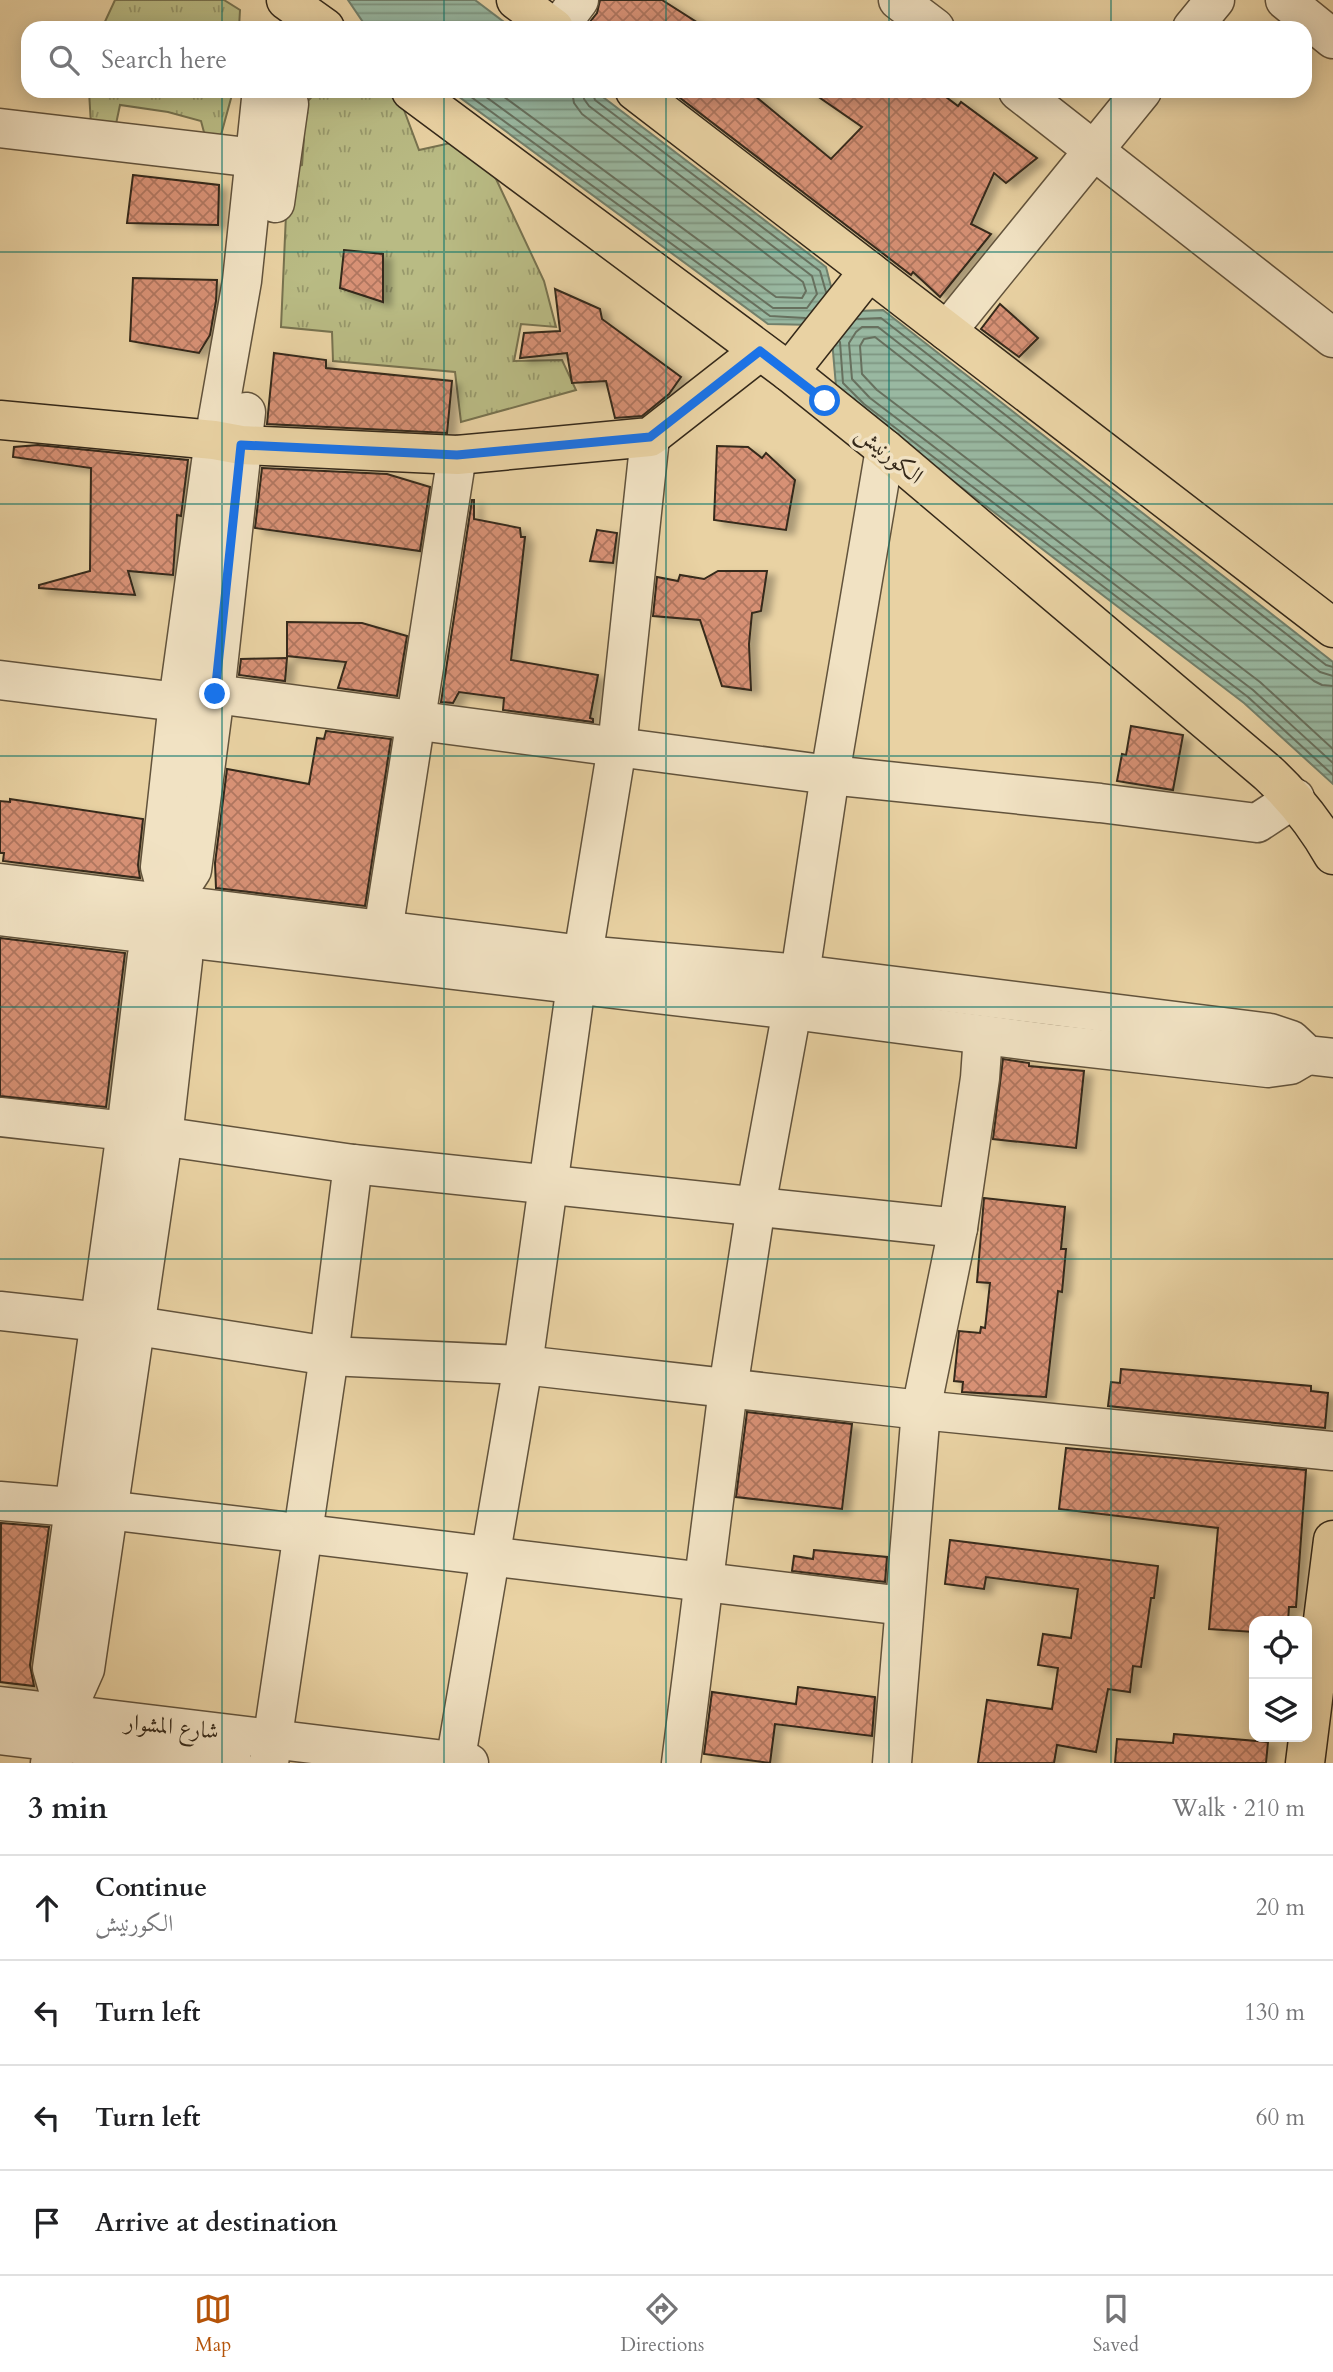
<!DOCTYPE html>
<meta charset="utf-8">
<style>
:root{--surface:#fff;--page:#f6f6f6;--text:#202124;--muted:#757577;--line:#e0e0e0;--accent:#b45309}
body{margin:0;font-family:Cardo,Amiri,serif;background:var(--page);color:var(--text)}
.controls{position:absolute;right:21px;bottom:21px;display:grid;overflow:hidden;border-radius:14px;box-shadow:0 4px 18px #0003}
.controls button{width:63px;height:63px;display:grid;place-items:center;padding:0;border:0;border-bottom:2px solid var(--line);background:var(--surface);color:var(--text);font:35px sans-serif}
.stop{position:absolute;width:21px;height:21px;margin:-16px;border:5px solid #1a73e8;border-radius:50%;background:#fff}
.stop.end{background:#1a73e8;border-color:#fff;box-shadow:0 2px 7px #0008}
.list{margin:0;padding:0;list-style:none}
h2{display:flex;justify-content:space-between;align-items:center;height:91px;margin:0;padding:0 28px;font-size:30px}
h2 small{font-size:23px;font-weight:400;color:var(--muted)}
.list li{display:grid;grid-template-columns:46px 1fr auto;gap:21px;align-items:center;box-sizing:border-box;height:105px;padding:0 28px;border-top:2px solid var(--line)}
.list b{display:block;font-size:26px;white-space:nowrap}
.list p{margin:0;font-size:23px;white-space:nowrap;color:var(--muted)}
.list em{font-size:23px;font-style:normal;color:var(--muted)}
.icon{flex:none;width:38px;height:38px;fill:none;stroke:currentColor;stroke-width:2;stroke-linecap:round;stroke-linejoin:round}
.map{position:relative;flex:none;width:1333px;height:1763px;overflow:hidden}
.search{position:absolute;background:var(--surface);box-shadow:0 4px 18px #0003;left:21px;right:21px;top:21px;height:77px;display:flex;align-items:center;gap:18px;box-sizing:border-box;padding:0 24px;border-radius:21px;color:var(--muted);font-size:26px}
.sheet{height:511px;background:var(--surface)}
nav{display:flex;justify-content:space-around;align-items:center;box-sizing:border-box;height:98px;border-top:2px solid var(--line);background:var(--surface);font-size:19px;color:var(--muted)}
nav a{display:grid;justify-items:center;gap:4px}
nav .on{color:var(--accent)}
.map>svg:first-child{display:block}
</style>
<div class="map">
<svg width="1333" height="1763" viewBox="0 0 1333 1763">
<defs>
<pattern id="grass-tufts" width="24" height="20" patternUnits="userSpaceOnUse" patternTransform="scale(1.75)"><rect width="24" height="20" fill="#b9bb84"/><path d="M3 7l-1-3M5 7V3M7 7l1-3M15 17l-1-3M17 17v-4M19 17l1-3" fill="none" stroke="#97986b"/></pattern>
<pattern id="water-rules" width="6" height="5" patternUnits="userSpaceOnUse" patternTransform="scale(1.75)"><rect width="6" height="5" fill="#99b8a1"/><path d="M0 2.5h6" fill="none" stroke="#7e9682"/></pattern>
<pattern id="building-cross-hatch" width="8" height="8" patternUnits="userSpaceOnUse" patternTransform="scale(1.75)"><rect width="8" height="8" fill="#d79175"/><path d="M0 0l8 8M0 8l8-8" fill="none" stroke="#af765f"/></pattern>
<filter id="shadow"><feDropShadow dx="8" dy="4.5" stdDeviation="3.5" flood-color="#0004"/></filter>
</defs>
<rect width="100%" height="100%" fill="#e9d2a3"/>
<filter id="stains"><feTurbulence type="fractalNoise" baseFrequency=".00286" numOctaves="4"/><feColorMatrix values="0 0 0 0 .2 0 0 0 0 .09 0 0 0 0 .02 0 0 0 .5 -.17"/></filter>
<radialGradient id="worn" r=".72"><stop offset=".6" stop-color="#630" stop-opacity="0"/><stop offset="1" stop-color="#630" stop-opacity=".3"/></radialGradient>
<!-- grass -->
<g fill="url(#grass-tufts)" stroke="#77724f" stroke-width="2">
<polygon points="115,0 224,0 240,10 239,28 102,28"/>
<polygon points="89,91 233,91 221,135 205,136 201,121 168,112 120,105 116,124 91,125"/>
<polygon points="317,91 388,91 401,102 419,150 455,142 489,164 544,281 556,327 521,324 514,361 562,360 576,390 461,422 455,372 333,361 332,332 281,327 287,192 291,169 302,165 304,138 296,114"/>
</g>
<!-- water -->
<g fill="url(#water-rules)" stroke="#717f6b" stroke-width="2">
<polygon points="348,0 475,0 512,28 367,28"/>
<polygon points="451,91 595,91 826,267 834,298 815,325 768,324"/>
<polygon points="883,310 1333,662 1333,784 1244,703 860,410 836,386 832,340 857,311"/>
</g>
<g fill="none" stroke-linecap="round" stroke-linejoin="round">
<!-- shore -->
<g stroke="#67705e" stroke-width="2">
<polyline points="463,91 770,316 805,318"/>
<polyline points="478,91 773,308 807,308 817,294 812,276 589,106 584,99 583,91"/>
<polyline points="496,91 776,297 802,298 806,291 803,282 582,114 574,103 572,91"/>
<polyline points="592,91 595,100 820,271 826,292"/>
<polyline points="858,319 881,318 1326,665 1333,667"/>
<polyline points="840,342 843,383 864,404 1248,697 1333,775"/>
<polyline points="1333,676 1320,672 878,327 862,327 856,332 849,343 852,379 870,398 1253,690 1333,763"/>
<polyline points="1333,686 1322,685 1314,681 875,337 864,339 860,346 862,374 877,390 1260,682 1333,749"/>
</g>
</g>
<!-- building -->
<g fill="url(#building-cross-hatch)" stroke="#35291a" stroke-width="2" filter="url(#shadow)">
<polygon points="600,0 662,0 706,28 585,28 597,13"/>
<polygon points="671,91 749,91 831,159 862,127 810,91 938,91 958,106 961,102 1037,158 1006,183 994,173 971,224 991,234 940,297 913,272 911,275"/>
<polygon points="133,175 219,185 218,225 127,223"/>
<polygon points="344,250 383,254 383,302 340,288"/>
<polygon points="133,278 217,280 216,301 210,335 199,353 130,341"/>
<polygon points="555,289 600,309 602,319 681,377 669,394 642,416 615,418 606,381 572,383 567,353 520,358 524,333 560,331"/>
<polygon points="1000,304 1038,338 1019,357 981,329"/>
<polygon points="274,353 326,360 326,368 452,381 447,433 267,424"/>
<polygon points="38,445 188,460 181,516 177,515 173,575 128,571 135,595 39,588 39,585 90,571 91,468 13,457 14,447"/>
<polygon points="717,446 748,447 762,458 766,453 795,480 786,530 714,520"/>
<polygon points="262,468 387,474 430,487 420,551 255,528"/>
<polygon points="472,500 474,500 474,519 520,528 521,537 525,537 511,660 598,675 590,718 593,719 593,722 503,710 504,698 459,692 453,703 441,702"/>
<polygon points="597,530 617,533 613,563 590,561"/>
<polygon points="718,571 767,571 761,611 752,613 749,644 751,690 722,686 700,620 653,616 657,577 678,581 680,575 704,579"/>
<polygon points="287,622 362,623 407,636 397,696 338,688 346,662 287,656"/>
<polygon points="287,658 285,681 239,675 241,659"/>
<polygon points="1131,726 1183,735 1173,790 1117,781 1122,754 1126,755"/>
<polygon points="326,731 391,739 365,906 216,888 215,863 227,769 309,784 317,738 324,739"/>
<polygon points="10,799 143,819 138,865 140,878 3,861 4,853 0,853 0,801 10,802"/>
<polygon points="0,938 125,953 106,1107 0,1096"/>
<polygon points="1003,1059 1029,1063 1029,1066 1084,1071 1076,1148 993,1139"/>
<polygon points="984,1198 1065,1207 1061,1249 1066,1249 1062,1292 1058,1291 1046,1397 962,1392 963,1382 954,1381 959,1331 980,1333 981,1327 985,1328 990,1283 977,1282"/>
<polygon points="1121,1369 1311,1386 1311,1391 1328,1393 1325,1428 1108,1406 1111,1382 1120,1383"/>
<polygon points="747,1412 852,1424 842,1509 736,1497"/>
<polygon points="1066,1448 1306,1470 1296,1607 1289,1607 1288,1621 1254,1621 1254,1632 1209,1629 1218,1528 1059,1509"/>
<polygon points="1,1523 49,1527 30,1665 34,1686 0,1682"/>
<polygon points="950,1540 1158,1566 1154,1598 1151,1598 1141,1667 1133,1666 1130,1692 1108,1689 1096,1752 1057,1745 1054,1763 978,1763 987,1700 1052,1709 1058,1668 1038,1665 1043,1634 1071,1638 1078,1589 986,1577 984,1589 945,1584"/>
<polygon points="814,1550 887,1557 885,1582 792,1571 794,1556 813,1559"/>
<polygon points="798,1687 875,1697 872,1736 775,1724 770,1763 704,1754 712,1692 796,1704"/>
<polygon points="1174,1734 1268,1742 1266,1763 1115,1763 1117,1739 1173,1743"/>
</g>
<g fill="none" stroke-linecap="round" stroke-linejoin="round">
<defs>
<g id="minor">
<polyline points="898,0 935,28"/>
<polyline points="1285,0 1333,39"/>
<polyline points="558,28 579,0"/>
<polyline points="1192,28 1215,0"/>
<polyline points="1018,91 1333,338"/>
<polyline points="0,128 255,158"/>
<polyline points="275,203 289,104 285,91"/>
<polyline points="947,331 1142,91"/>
<polyline points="0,680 178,702"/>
<polyline points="215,694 830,775 1100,803 1257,823 1295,798"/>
<polyline points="0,883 583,955 800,974 1270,1033 1291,1040 1307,1055 1333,1058"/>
<polyline points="170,904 192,870 215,694 246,412"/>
<polyline points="0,916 792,1010 1054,1044 1268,1068 1290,1065 1307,1055"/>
<polyline points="383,931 457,455"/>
<polyline points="583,955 617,747 650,437"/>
<polyline points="800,974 830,775 885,449"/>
<polyline points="0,1117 126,1131 353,1164 958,1228"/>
<polyline points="0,1311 137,1326 329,1356 523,1365 921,1410 1333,1451"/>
<polyline points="0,1501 107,1510 904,1606"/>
<polyline points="0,1706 469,1763"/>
<polyline points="65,1714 52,1668 126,1131 147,955 168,936"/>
<polyline points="0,1735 233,1763"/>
<polyline points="50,1763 61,1743 65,1714 85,1669 163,1137 183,960 168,936 170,904 160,867 178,702 214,440 242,281 261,99 266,91"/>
<polyline points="269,1763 329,1356 353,1164"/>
<polyline points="455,1763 523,1365 576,985"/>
<polyline points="681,1763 728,1389 756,1206 792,1010"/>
<polyline points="892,1763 921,1410 958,1228 980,1078 983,1035"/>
</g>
<g id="major">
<polyline points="286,0 325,28"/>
<polyline points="516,0 554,28"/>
<path d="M411 91 789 372 885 449 1268 773C1295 798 1315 823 1333 855"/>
<polyline points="635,91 1333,628"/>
<polyline points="789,372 869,271"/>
<polyline points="0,420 214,440 241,445 457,455 650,437 760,351"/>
<polyline points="1305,1763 1333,1540"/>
</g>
</defs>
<!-- minor casing -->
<use href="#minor" stroke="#62533c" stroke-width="41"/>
<!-- major casing -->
<use href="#major" stroke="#35291a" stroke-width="41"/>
<!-- minor -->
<use href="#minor" stroke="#f1e2c3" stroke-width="38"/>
<!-- major -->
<use href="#major" stroke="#e9d2a3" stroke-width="38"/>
</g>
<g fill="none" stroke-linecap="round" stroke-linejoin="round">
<!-- route -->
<polyline stroke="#1a73e8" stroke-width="9" points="215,694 241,445 457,455 650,437 760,351 825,401"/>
</g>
<!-- grid -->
<path fill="none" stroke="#0f766e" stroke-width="2" stroke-opacity="0.55" d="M222 0V28M444 0V28M666 0V28M889 0V28M1111 0V28M222 91V1763M444 91V1763M666 91V1763M889 91V1763M1111 91V1763M0 252H1333M0 504H1333M0 756H1333M0 1007H1333M0 1259H1333M0 1511H1333"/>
<g text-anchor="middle" stroke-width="7" stroke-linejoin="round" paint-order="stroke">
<!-- street labels -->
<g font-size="23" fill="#35291a" stroke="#f1e2c3">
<text transform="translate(890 454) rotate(39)" y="8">الكورنيش</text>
<text transform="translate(172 1726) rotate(6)" y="8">شارع المشوار</text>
</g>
</g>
<rect width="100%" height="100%" filter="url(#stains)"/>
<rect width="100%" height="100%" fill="url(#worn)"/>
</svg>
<div class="controls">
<button><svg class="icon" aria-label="locate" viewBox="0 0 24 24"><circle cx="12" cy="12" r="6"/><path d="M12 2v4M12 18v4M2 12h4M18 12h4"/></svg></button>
<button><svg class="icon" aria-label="layers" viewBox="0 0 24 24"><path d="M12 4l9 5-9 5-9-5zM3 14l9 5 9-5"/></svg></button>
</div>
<div class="stop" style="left:825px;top:401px"></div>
<div class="stop end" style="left:215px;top:694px"></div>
<div class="search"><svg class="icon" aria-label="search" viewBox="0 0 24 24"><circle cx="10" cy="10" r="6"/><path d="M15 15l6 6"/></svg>Search here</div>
</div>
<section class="sheet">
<h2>3 min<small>Walk · 210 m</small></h2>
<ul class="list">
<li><svg class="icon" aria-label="ahead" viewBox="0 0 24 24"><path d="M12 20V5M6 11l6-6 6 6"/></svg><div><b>Continue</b><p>الكورنيش</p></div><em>20 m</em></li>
<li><svg class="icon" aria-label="left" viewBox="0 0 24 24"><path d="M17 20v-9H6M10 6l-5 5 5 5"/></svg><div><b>Turn left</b></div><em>130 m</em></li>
<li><svg class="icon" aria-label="left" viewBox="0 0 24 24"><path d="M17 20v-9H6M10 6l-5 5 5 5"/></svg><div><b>Turn left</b></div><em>60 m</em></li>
<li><svg class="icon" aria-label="arrive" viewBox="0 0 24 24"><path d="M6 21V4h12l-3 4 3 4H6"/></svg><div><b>Arrive at destination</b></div></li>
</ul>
</section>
<nav>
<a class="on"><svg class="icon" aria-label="map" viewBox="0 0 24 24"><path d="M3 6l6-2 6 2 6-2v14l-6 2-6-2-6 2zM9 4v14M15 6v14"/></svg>Map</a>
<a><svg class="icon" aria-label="directions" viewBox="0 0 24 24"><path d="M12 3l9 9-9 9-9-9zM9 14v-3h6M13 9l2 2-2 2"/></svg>Directions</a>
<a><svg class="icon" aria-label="saved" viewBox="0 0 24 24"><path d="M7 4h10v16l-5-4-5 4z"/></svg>Saved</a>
</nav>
